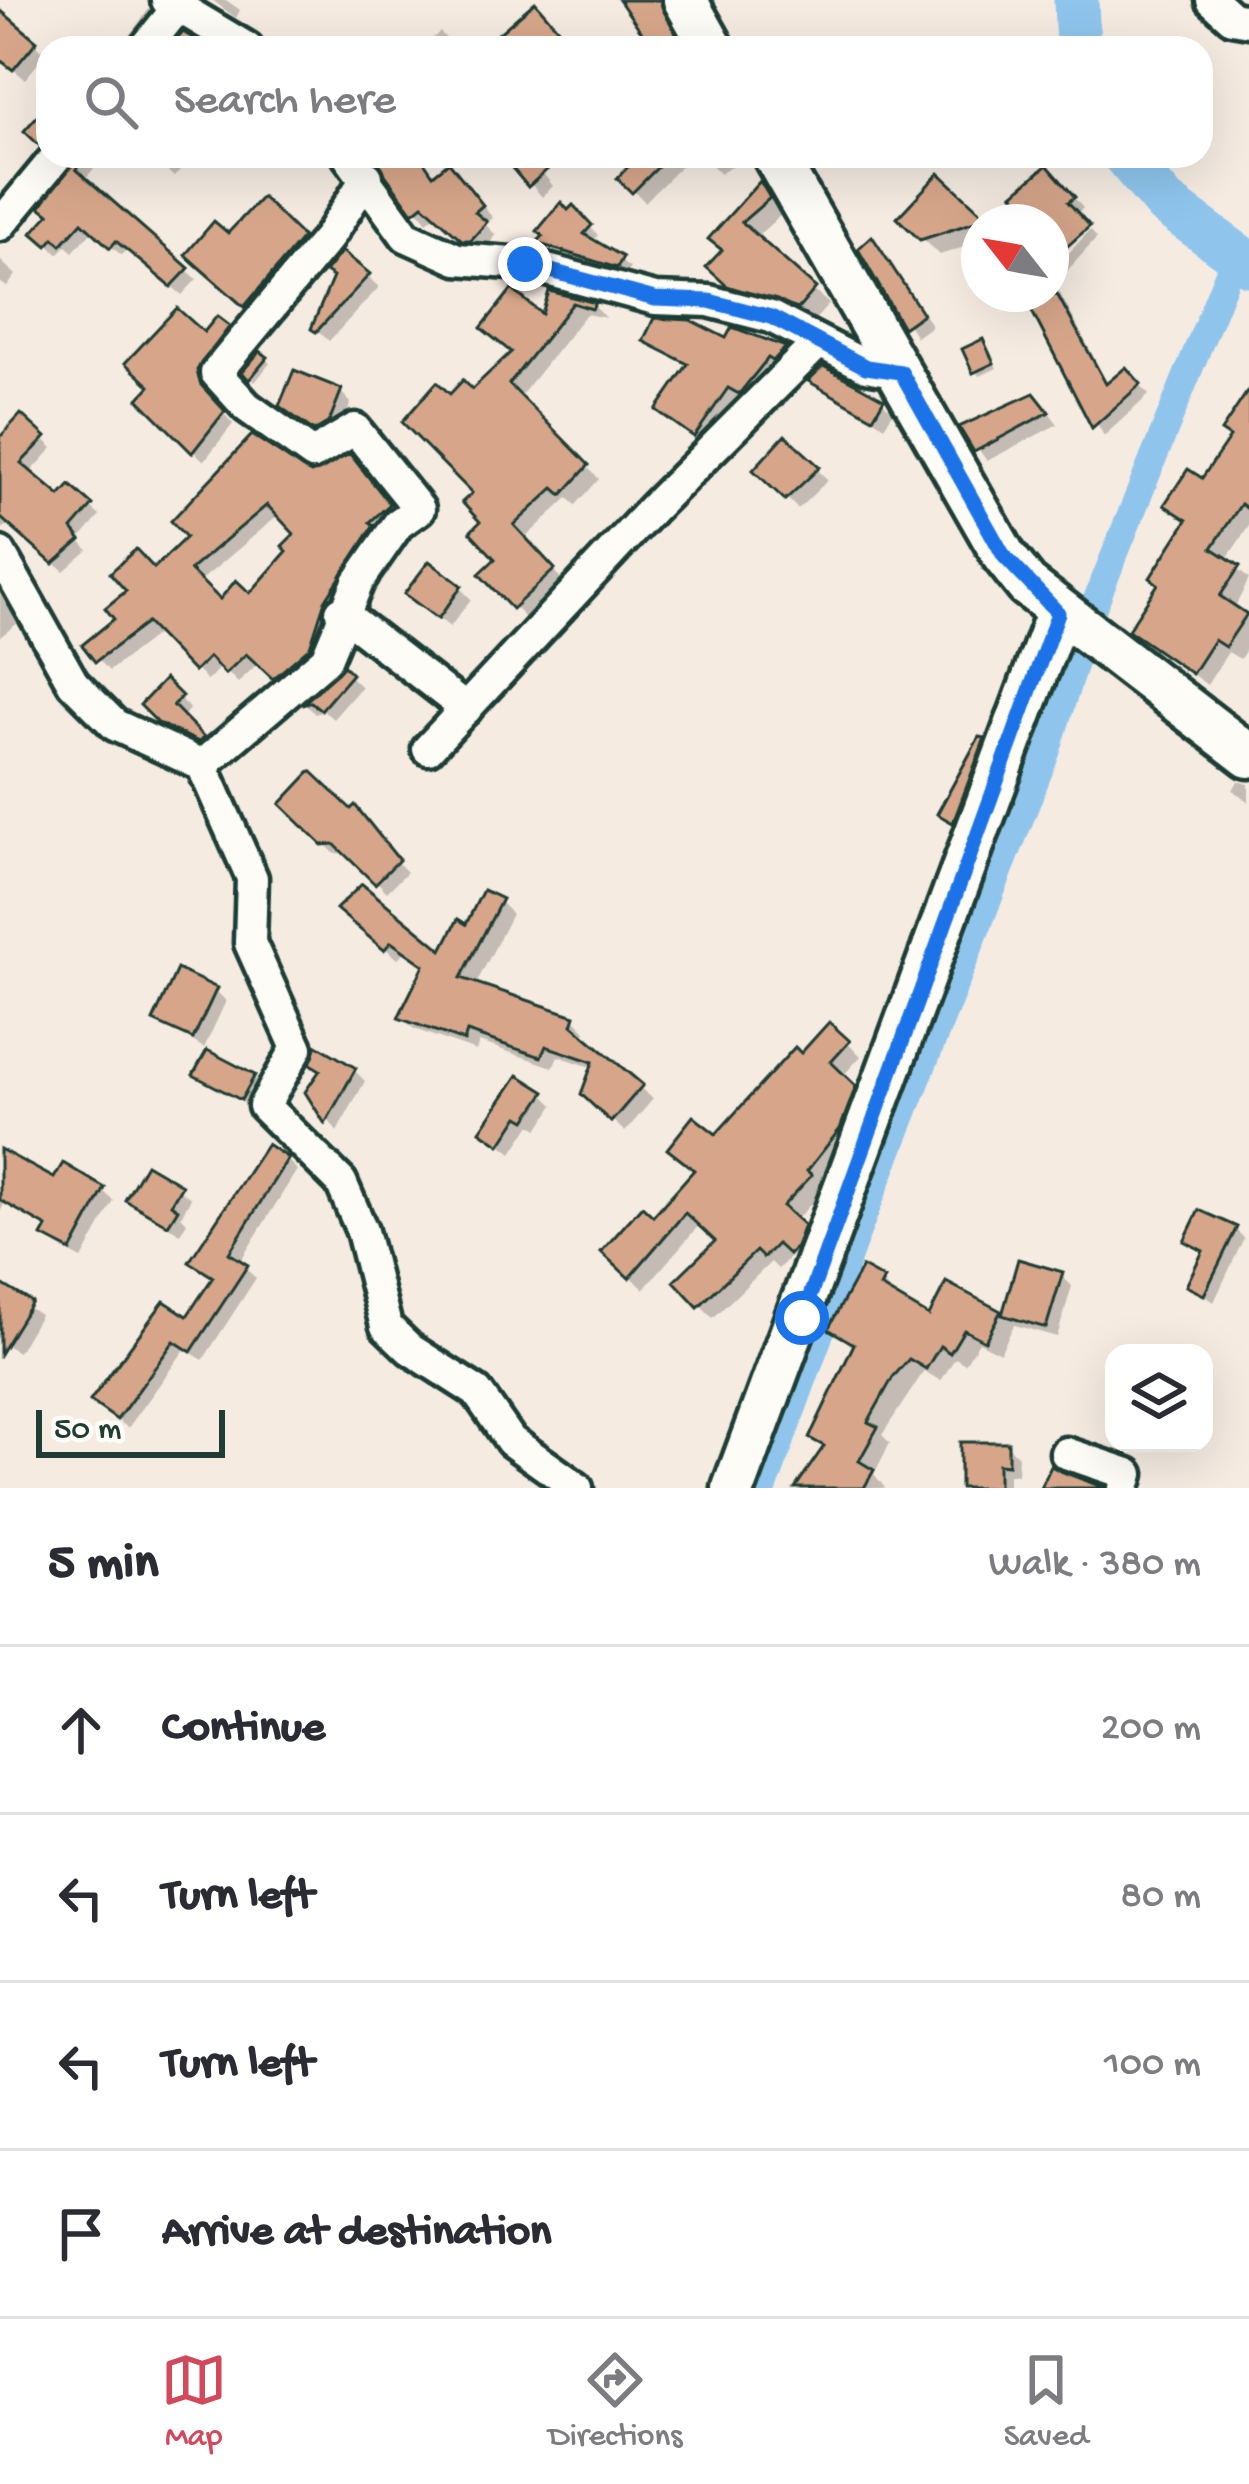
<!DOCTYPE html>
<meta charset="utf-8">
<style>
:root{--surface:#fff;--page:#f2f2f3;--text:#2b2b33;--muted:#7c7c81;--line:#e1e1e2;--accent:#d1495b}
body{margin:0;font-family:"Gochi Hand",sans-serif;background:var(--page);color:var(--text)}
.controls{position:absolute;right:36px;bottom:36px;display:grid;overflow:hidden;border-radius:24px;box-shadow:0 12px 48px #0002}
.controls button{width:108px;height:108px;display:grid;place-items:center;padding:0;border:0;border-bottom:3px solid var(--line);background:var(--surface);color:var(--text);font:60px sans-serif}
.compass{position:absolute;left:961px;top:204px;width:108px;height:108px;border-radius:50%;background:var(--surface);box-shadow:0 12px 48px #0002;rotate:301deg}
.scale{position:absolute;left:36px;bottom:30px;width:189px;box-sizing:border-box;padding-left:12px;border:6px solid #1f3d34;border-top:0;font-size:33px;line-height:42px;white-space:nowrap;color:#1f3d34;-webkit-text-stroke:9px #fdfcf7;paint-order:stroke}
.stop{position:absolute;width:36px;height:36px;margin:-27px;border:9px solid #1a73e8;border-radius:50%;background:#fff}
.stop.end{background:#1a73e8;border-color:#fff;box-shadow:0 3px 12px #0008}
.list{margin:0;padding:0;list-style:none}
h2{display:flex;justify-content:space-between;align-items:center;height:156px;margin:0;padding:0 48px;font-size:51px}
h2 small{font-size:39px;font-weight:400;color:var(--muted)}
.list li{display:grid;grid-template-columns:78px 1fr auto;gap:36px;align-items:center;box-sizing:border-box;height:168px;padding:0 48px;border-top:3px solid var(--line)}
.list b{display:block;font-size:45px;white-space:nowrap}
.list em{font-size:39px;font-style:normal;color:var(--muted)}
.icon{flex:none;width:66px;height:66px;fill:none;stroke:currentColor;stroke-width:2;stroke-linecap:round;stroke-linejoin:round}
.map{position:relative;flex:none;width:1249px;height:1488px;overflow:hidden}
.search{position:absolute;background:var(--surface);box-shadow:0 12px 48px #0002;left:36px;right:36px;top:36px;height:132px;display:flex;align-items:center;gap:30px;box-sizing:border-box;padding:0 42px;border-radius:36px;color:var(--muted);font-size:45px}
.sheet{height:828px;background:var(--surface)}
nav{display:flex;justify-content:space-around;align-items:center;box-sizing:border-box;height:168px;border-top:3px solid var(--line);background:var(--surface);font-size:33px;color:var(--muted)}
nav a{display:grid;justify-items:center;gap:6px}
nav .on{color:var(--accent)}
.map>svg:first-child{display:block}
</style>
<div class="map">
<svg width="1249" height="1488" viewBox="0 0 1249 1488">
<rect width="100%" height="100%" fill="#f5ebe1"/>
<filter id="ink" filterUnits="userSpaceOnUse"><feTurbulence type="fractalNoise" baseFrequency=".00833" numOctaves="2"/><feDisplacementMap in="SourceGraphic" scale="24" xChannelSelector="R" yChannelSelector="G"/><feConvolveMatrix kernelMatrix="1 2 1 2 8 2 1 2 1" color-interpolation-filters="sRGB"/></filter>
<g filter="url(#ink)">
<!-- shadow -->
<g fill="#0003" fill-rule="evenodd">
<polygon points="212,0 226,0 240,10 236,18"/>
<polygon points="623,0 665,0 689,48 656,48"/>
<polygon points="149,9 159,19 139,48 128,37"/>
<polygon points="5,18 46,54 25,79 0,58 0,25"/>
<polygon points="546,18 573,48 487,48"/>
<polygon points="440,32 455,48 421,48"/>
<polygon points="79,156 105,156 84,180 197,279 182,295 127,249 121,255 93,230 73,252 66,246 58,254 37,233 53,215"/>
<polygon points="150,156 192,156 174,177"/>
<polygon points="376,156 420,156 435,177 460,177 493,218 485,224 496,235 484,250 435,216 427,222"/>
<polygon points="507,156 529,156 553,186 542,197"/>
<polygon points="643,156 691,156 645,202 621,178"/>
<polygon points="704,156 741,156 743,158 720,174"/>
<polygon points="939,177 986,222 979,222 979,242 940,255 901,218"/>
<polygon points="1057,179 1083,208 1076,214 1086,226 1052,262 1057,266 1090,230 1097,238 1055,284 1109,386 1126,371 1149,395 1104,436 1027,294 1051,294 1051,222 1042,222"/>
<polygon points="760,185 782,214 755,238 829,304 813,322 745,300 725,282 725,251"/>
<polygon points="262,201 312,249 256,315 199,265"/>
<polygon points="573,209 598,235 592,242 630,268 625,275 555,256 540,243"/>
<polygon points="872,240 932,326 916,337 862,250"/>
<polygon points="343,255 379,287 329,341 315,328"/>
<polygon points="0,260 16,275 7,287 0,282"/>
<polygon points="551,294 594,306 606,318 586,314 519,398 599,479 576,505 568,498 524,539 565,583 526,619 483,574 499,559 450,398 472,393 543,319"/>
<polygon points="227,328 238,339 206,382 211,399 233,424 204,461 142,399 204,336"/>
<polygon points="734,331 785,350 794,359 750,403 739,396 705,445 670,419 690,368 646,340 727,342"/>
<polygon points="983,343 997,368 980,376 975,371"/>
<polygon points="260,355 270,363 255,382 246,372"/>
<polygon points="812,381 882,401 893,412 885,426"/>
<polygon points="341,392 351,403 339,432 327,440 294,416"/>
<polygon points="1249,394 1249,526 1226,560 1249,579 1234,609 1249,620 1249,645 1240,659 1228,652 1207,685 1132,630 1161,585 1189,523 1168,504 1202,482 1233,438"/>
<polygon points="1014,402 1020,407 1045,407 1058,424 987,461 963,428"/>
<polygon points="22,419 53,448 29,474 60,500 70,489 100,516 79,540 88,550 64,571 10,523 0,531 0,445"/>
<polygon points="786,439 828,480 798,509 757,470"/>
<path d="M361 469 399 516 320 658 286 687 259 662 238 683 221 666 207 681 160 632 109 671 86 645 118 620 155 572 311 477ZM280 514 298 534 291 551 251 597 220 603 198 583Z"/>
<polygon points="460,588 471,599 450,627 419,604"/>
<polygon points="0,592 19,622 0,637"/>
<polygon points="344,670 361,687 333,719 324,711 315,714 306,705"/>
<polygon points="165,683 190,709 181,718 211,751 173,734 144,705"/>
<polygon points="983,741 994,751 964,831 941,813"/>
<polygon points="311,775 389,844 384,849 407,872 387,892 347,852 335,854 284,804"/>
<polygon points="1238,781 1249,784 1249,802 1233,790"/>
<polygon points="500,902 512,914 475,986 574,1019 586,1031 583,1038 653,1099 625,1132 584,1093 594,1068 558,1056 553,1067 479,1042 476,1051 414,1029 402,1017 427,968 404,952 398,959 352,921 443,955"/>
<polygon points="215,990 226,1001 204,1048 157,1020"/>
<polygon points="829,1026 861,1056 842,1077 868,1102 852,1143 818,1186 823,1191 795,1221 816,1241 804,1266 792,1255 778,1269 771,1262 713,1318 678,1282 719,1242 700,1224 644,1289 618,1265 697,1172 716,1138"/>
<polygon points="354,1070 365,1081 337,1132 309,1092 322,1072"/>
<polygon points="197,1075 253,1077 264,1088 253,1109"/>
<polygon points="543,1094 554,1105 538,1129 531,1124 512,1153 484,1131"/>
<polygon points="0,1157 55,1183 103,1191 114,1201 82,1259 57,1246 46,1235 49,1230 4,1204 0,1212"/>
<polygon points="287,1160 297,1170 239,1263 256,1278 203,1360 185,1349 128,1428 105,1411 188,1320 215,1279 193,1261"/>
<polygon points="147,1168 191,1198 181,1216 187,1222 180,1234 129,1200"/>
<polygon points="1235,1229 1244,1238 1214,1302 1190,1285 1205,1254 1188,1241"/>
<polygon points="1020,1262 1061,1275 1072,1286 1057,1337 1014,1325 1000,1353 979,1342 965,1364 955,1358 941,1381 924,1371 882,1435 890,1443 874,1474 885,1488 799,1488 825,1449 813,1437 856,1349 831,1329 882,1281 894,1299 930,1320 999,1313 1004,1318"/>
<polygon points="0,1289 40,1315 18,1352 0,1342"/>
<polygon points="1007,1445 1018,1456 1017,1474 1008,1474 1008,1488 963,1488"/>
</g>
<g fill="none" stroke-linecap="round" stroke-linejoin="round">
<!-- canal -->
<polyline stroke="#8fc5ed" stroke-width="27" points="764,1488 858,1230 1047,751 1085,628 1235,256"/>
<!-- river -->
<g stroke="#8fc5ed" stroke-width="45">
<polyline points="1076,0 1078,48"/>
<polyline points="1125,156 1165,203 1249,264"/>
</g>
</g>
<!-- building -->
<g fill="#d7a68a" stroke="#1f3d34" stroke-width="3" fill-rule="evenodd">
<polygon points="619,0 660,0 683,48 653,48"/>
<polygon points="535,2 566,38 554,48 482,48"/>
<polygon points="0,10 37,41 13,70 0,60"/>
<polygon points="183,32 209,48 170,48"/>
<polygon points="48,104 48,139 40,146 24,131"/>
<polygon points="76,156 87,156 76,169 189,268 171,287 116,241 110,248 82,222 61,245 54,238 47,246 32,233 49,214 40,207"/>
<polygon points="420,156 433,175 449,162 483,205 475,212 487,222 471,240 462,240 423,205 413,213 373,158"/>
<polygon points="502,156 562,156 528,187"/>
<polygon points="639,156 669,156 632,193 617,178"/>
<polygon points="1047,165 1075,197 1068,202 1090,226 1051,261 1051,222 1038,222 1013,194"/>
<polygon points="939,173 987,218 920,240 897,218"/>
<polygon points="760,181 770,198 742,222 816,288 798,309 727,286 706,267 722,250 708,239"/>
<polygon points="262,197 303,237 244,307 185,255 214,221 228,233"/>
<polygon points="561,202 568,210 573,205 592,225 584,234 623,257 617,268 536,243 543,236 537,231"/>
<polygon points="872,236 923,314 903,328 858,249"/>
<polygon points="342,251 370,274 316,332 311,329 333,277 325,272"/>
<polygon points="512,289 542,314 549,291 596,303 592,309 573,303 509,384 589,465 562,495 554,488 514,525 555,569 512,609 479,574 495,559 470,532 480,522 462,502 472,493 402,422 437,382 450,394 463,380 472,389 511,352 481,328"/>
<polygon points="1023,294 1057,294 1106,384 1126,367 1141,384 1092,428"/>
<polygon points="177,308 204,332 217,316 230,326 197,370 201,385 225,411 192,453 138,399 150,386 125,363"/>
<polygon points="654,318 690,320 726,338 732,327 786,347 773,361 768,358 739,394 728,388 694,437 656,410 688,364 643,341"/>
<polygon points="983,339 994,363 973,373 962,349"/>
<polygon points="260,351 268,357 249,380 242,372"/>
<polygon points="823,366 884,399 873,418 808,381"/>
<polygon points="294,370 342,389 329,422 314,431 279,406"/>
<polygon points="1249,389 1249,510 1241,504 1212,548 1240,566 1220,596 1247,614 1225,647 1214,640 1192,674 1128,630 1158,584 1150,578 1187,520 1164,505 1188,469 1202,478 1230,437 1221,431"/>
<polygon points="1034,393 1049,412 974,452 959,427"/>
<polygon points="21,414 46,437 21,463 60,496 70,485 93,505 72,529 81,540 53,564 0,517 0,437"/>
<path d="M252 435 311 473 350 454 390 504 370 522 374 525 325 601 310 647 273 679 246 654 225 674 209 657 194 672 147 623 95 662 82 645 114 619 105 608 126 591 110 573 136 549 154 568 186 537 171 521ZM267 505 294 534 282 546 287 551 250 593 236 580 220 599 190 570Z"/>
<polygon points="785,435 820,467 785,500 753,470"/>
<polygon points="429,561 462,586 438,619 404,594"/>
<polygon points="344,666 352,674 321,710 311,702 302,705"/>
<polygon points="165,679 182,696 173,705 204,737 199,742 158,723 140,705"/>
<polygon points="979,737 985,738 953,823 937,814"/>
<polygon points="311,771 351,809 355,805 399,860 375,884 334,844 322,845 280,804"/>
<polygon points="362,884 442,950 458,919 466,924 483,890 502,899 461,978 575,1016 572,1025 643,1085 611,1122 581,1094 593,1062 546,1046 541,1057 467,1032 464,1041 398,1018 424,965 391,942 384,950 336,909"/>
<polygon points="177,969 217,988 193,1039 153,1021"/>
<polygon points="829,1022 850,1041 831,1062 856,1086 840,1129 807,1171 812,1175 783,1206 804,1225 796,1247 789,1255 777,1244 763,1258 756,1251 698,1307 674,1281 715,1241 685,1213 629,1278 601,1252 642,1206 653,1216 694,1170 667,1149 693,1116 716,1134 795,1047 801,1053"/>
<polygon points="317,1045 356,1068 325,1124 305,1092 320,1070 310,1064"/>
<polygon points="207,1050 255,1075 241,1100 193,1075"/>
<polygon points="518,1075 545,1092 526,1120 519,1116 500,1145 480,1131"/>
<polygon points="267,1144 288,1158 229,1253 248,1265 191,1352 174,1341 117,1420 90,1401 164,1301 187,1316 213,1277 189,1262"/>
<polygon points="0,1149 54,1178 63,1163 105,1188 71,1251 42,1236 47,1227 0,1200"/>
<polygon points="146,1164 182,1185 171,1204 178,1209 168,1225 125,1200"/>
<polygon points="1199,1210 1237,1227 1204,1295 1186,1286 1203,1251 1184,1241"/>
<polygon points="1018,1259 1063,1272 1046,1328 1002,1315"/>
<polygon points="862,1267 884,1279 880,1287 929,1316 946,1282 1001,1311 985,1341 964,1330 950,1353 940,1346 926,1369 909,1359 893,1377 868,1422 878,1427 859,1461 874,1470 864,1488 795,1488 824,1446 809,1438 854,1344 828,1329"/>
<polygon points="0,1283 32,1302 0,1354"/>
<polygon points="960,1442 1008,1442 1008,1465 998,1464 998,1488 960,1488"/>
<polygon points="1051,1466 1060,1471 1105,1488 1041,1488"/>
</g>
<g fill="none" stroke-linecap="round" stroke-linejoin="round">
<defs>
<g id="street">
<polyline points="167,0 247,48"/>
<polyline points="1212,0 1232,18 1249,21"/>
<polyline points="145,48 178,7"/>
<polyline points="348,156 406,236 457,259 525,264 655,299 709,301 771,317 866,366 901,372"/>
<polyline points="0,225 57,156"/>
<polyline points="0,553 73,683 115,725 202,765 252,878 250,943 297,1048 264,1106 341,1182 362,1231 386,1326 410,1349 477,1392 511,1441 577,1488"/>
<polyline points="341,612 466,709"/>
<polyline points="428,749 653,508 818,343"/>
<polyline points="202,765 326,659 358,582 398,524 419,509 355,429 313,454 247,407 216,373 328,238 367,177"/>
<polyline points="1066,1453 1128,1474 1124,1488"/>
</g>
<g id="secondary">
<polyline points="685,0 712,48"/>
<polyline points="775,156 1004,556 1027,585 1249,756"/>
<polyline points="734,1488 1058,613"/>
</g>
</defs>
<!-- street casing -->
<use href="#street" stroke="#1f3d34" stroke-width="39"/>
<!-- secondary casing -->
<use href="#secondary" stroke="#1f3d34" stroke-width="51"/>
<!-- street -->
<use href="#street" stroke="#fdfcf7" stroke-width="30"/>
<!-- secondary -->
<use href="#secondary" stroke="#fdfcf7" stroke-width="42"/>
</g>
</g>
<g fill="none" stroke-linecap="round" stroke-linejoin="round" filter="url(#ink)">
<!-- route -->
<polyline stroke="#1a73e8" stroke-width="15" points="525,264 655,299 709,301 771,317 866,367 901,372 1004,556 1058,613 802,1318"/>
</g>
</svg>
<div class="controls">
<button><svg class="icon" aria-label="layers" viewBox="0 0 24 24"><path d="M12 4l9 5-9 5-9-5zM3 14l9 5 9-5"/></svg></button>
</div>
<svg class="compass" viewBox="-18 -18 36 36"><path d="M0-13l5 13h-10z" fill="#e53935"/><path d="M0 13l5-13h-10z" fill="#7c7c81"/></svg>
<div class="scale">50 m</div>
<div class="stop" style="left:802px;top:1318px"></div>
<div class="stop end" style="left:525px;top:264px"></div>
<div class="search"><svg class="icon" aria-label="search" viewBox="0 0 24 24"><circle cx="10" cy="10" r="6"/><path d="M15 15l6 6"/></svg>Search here</div>
</div>
<section class="sheet">
<h2>5 min<small>Walk · 380 m</small></h2>
<ul class="list">
<li><svg class="icon" aria-label="ahead" viewBox="0 0 24 24"><path d="M12 20V5M6 11l6-6 6 6"/></svg><div><b>Continue</b></div><em>200 m</em></li>
<li><svg class="icon" aria-label="left" viewBox="0 0 24 24"><path d="M17 20v-9H6M10 6l-5 5 5 5"/></svg><div><b>Turn left</b></div><em>80 m</em></li>
<li><svg class="icon" aria-label="left" viewBox="0 0 24 24"><path d="M17 20v-9H6M10 6l-5 5 5 5"/></svg><div><b>Turn left</b></div><em>100 m</em></li>
<li><svg class="icon" aria-label="arrive" viewBox="0 0 24 24"><path d="M6 21V4h12l-3 4 3 4H6"/></svg><div><b>Arrive at destination</b></div></li>
</ul>
</section>
<nav>
<a class="on"><svg class="icon" aria-label="map" viewBox="0 0 24 24"><path d="M3 6l6-2 6 2 6-2v14l-6 2-6-2-6 2zM9 4v14M15 6v14"/></svg>Map</a>
<a><svg class="icon" aria-label="directions" viewBox="0 0 24 24"><path d="M12 3l9 9-9 9-9-9zM9 14v-3h6M13 9l2 2-2 2"/></svg>Directions</a>
<a><svg class="icon" aria-label="saved" viewBox="0 0 24 24"><path d="M7 4h10v16l-5-4-5 4z"/></svg>Saved</a>
</nav>
